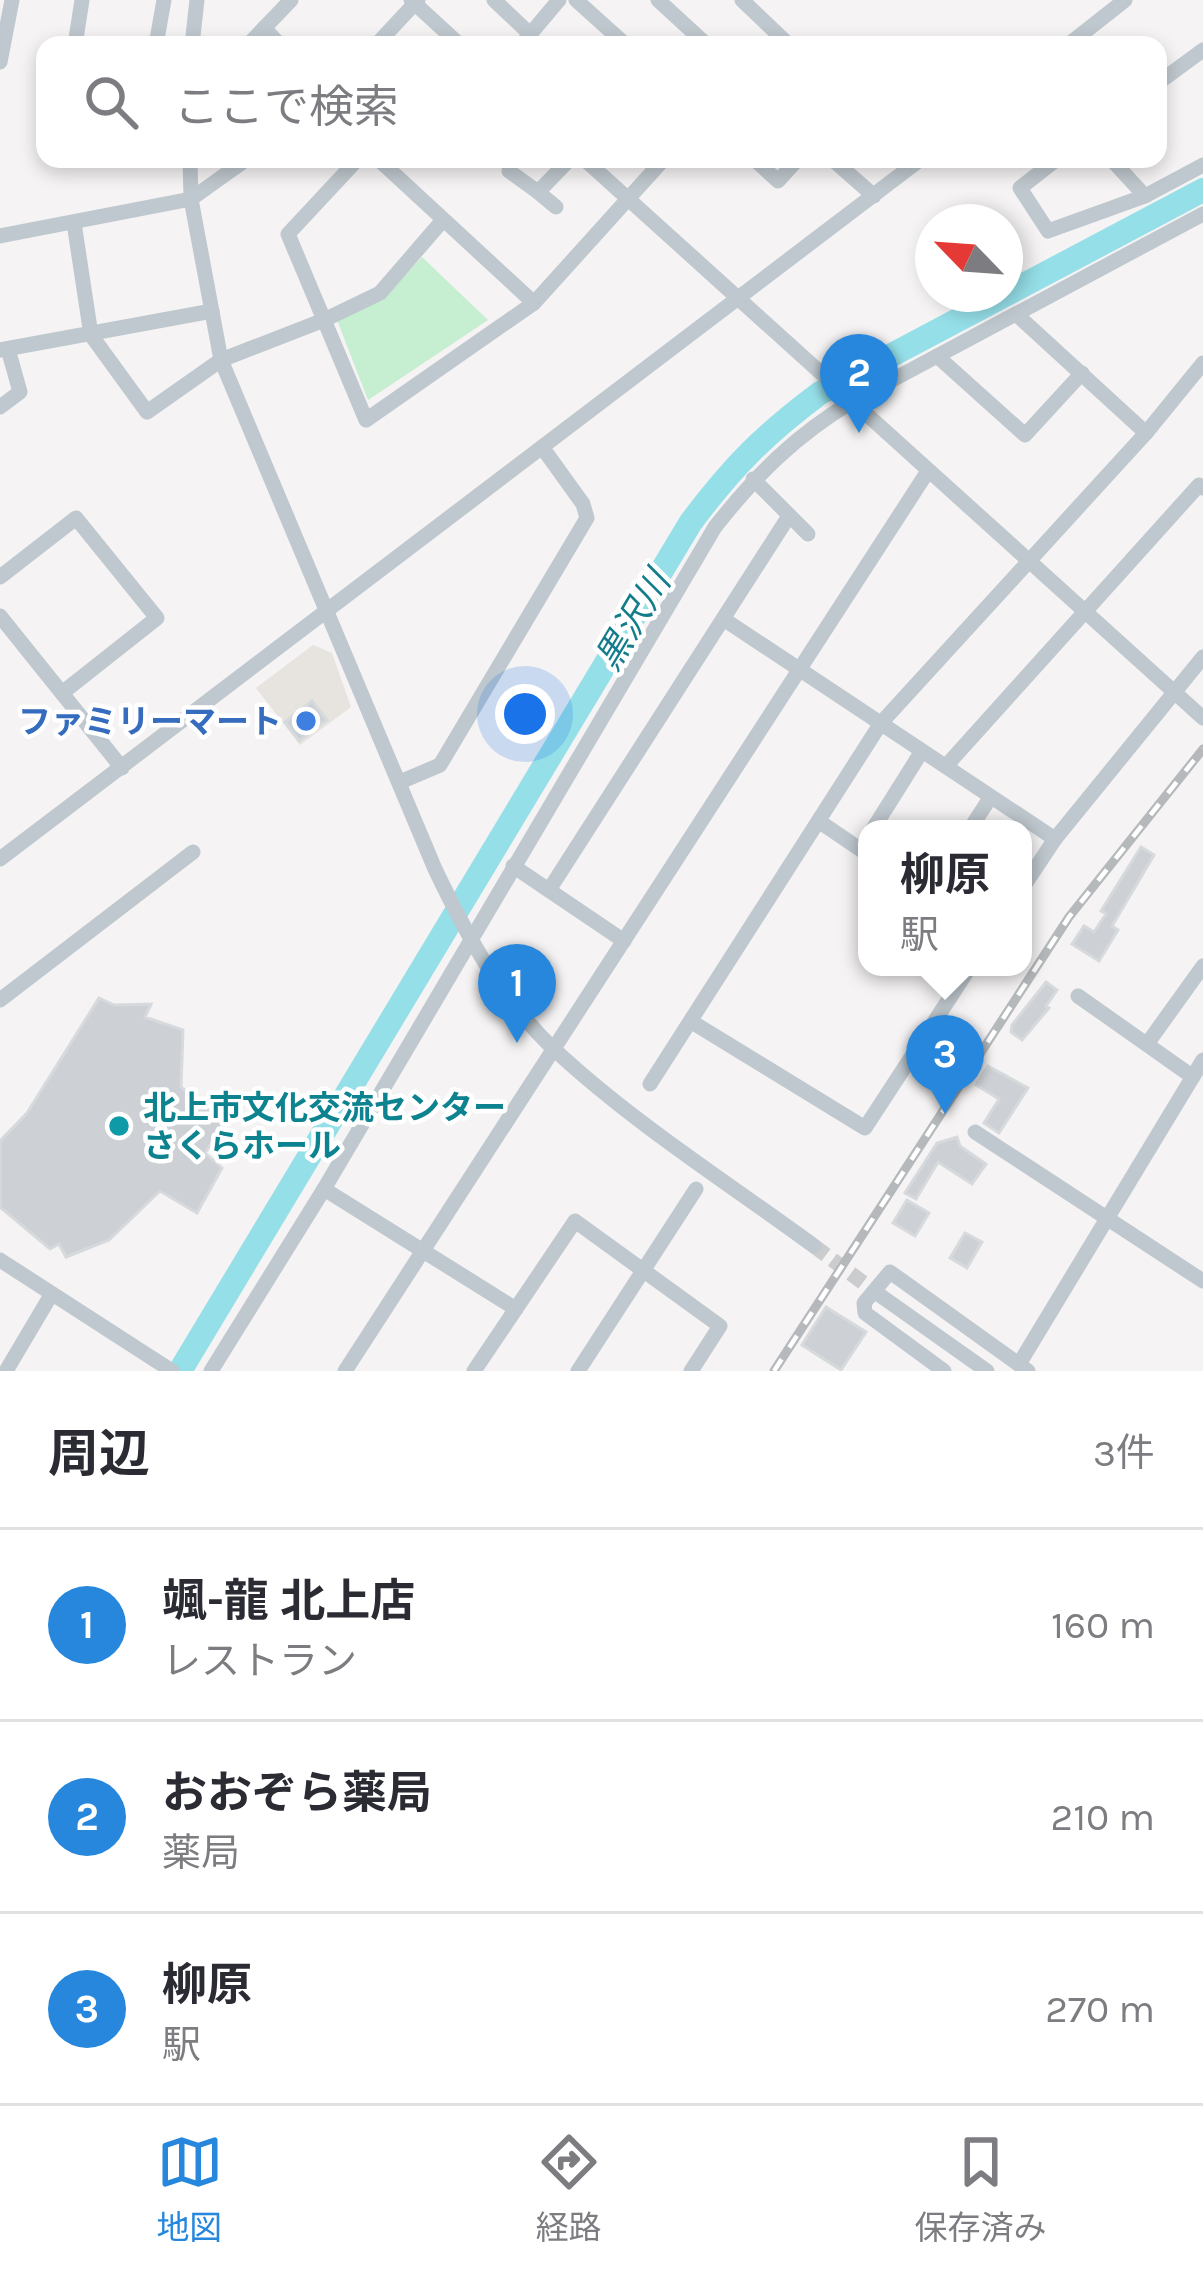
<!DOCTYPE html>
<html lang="ja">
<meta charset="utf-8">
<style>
:root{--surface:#fff;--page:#f2f2f3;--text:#2b2b33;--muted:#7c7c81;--line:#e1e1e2;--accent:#2687dc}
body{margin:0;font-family:Karla,"Noto Sans JP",sans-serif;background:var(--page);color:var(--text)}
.compass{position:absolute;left:915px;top:204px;width:108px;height:108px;border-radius:50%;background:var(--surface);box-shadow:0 6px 18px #0003;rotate:295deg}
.you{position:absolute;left:525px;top:714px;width:42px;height:42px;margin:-30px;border:9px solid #fff;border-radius:50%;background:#1a73e8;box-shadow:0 0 0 18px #1a73e833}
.badge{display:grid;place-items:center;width:78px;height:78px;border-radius:50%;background:var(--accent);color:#fff;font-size:39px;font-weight:700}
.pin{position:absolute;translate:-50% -99px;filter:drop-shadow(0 3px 6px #0008)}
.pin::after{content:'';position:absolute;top:63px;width:42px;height:36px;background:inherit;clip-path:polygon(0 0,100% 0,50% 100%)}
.popup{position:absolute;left:858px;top:820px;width:174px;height:156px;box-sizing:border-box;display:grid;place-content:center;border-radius:24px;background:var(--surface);filter:drop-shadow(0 3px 9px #0005);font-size:39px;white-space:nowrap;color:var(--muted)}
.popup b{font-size:45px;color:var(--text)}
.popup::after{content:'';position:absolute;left:50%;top:100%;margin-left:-24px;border:24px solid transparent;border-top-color:var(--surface)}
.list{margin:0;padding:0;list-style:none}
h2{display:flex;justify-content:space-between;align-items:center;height:156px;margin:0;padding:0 48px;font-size:51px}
h2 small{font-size:39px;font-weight:400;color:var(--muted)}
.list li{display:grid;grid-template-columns:78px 1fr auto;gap:36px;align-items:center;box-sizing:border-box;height:192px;padding:0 48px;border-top:3px solid var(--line)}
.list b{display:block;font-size:45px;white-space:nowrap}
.list p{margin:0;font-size:39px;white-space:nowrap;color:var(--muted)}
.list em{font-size:39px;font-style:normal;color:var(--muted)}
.icon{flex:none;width:66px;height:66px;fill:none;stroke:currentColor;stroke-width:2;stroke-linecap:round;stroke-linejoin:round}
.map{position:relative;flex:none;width:1203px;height:1371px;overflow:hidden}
.search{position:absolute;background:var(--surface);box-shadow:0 6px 18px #0003;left:36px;right:36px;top:36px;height:132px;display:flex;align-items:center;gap:30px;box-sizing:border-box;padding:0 42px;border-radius:24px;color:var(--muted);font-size:45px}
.sheet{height:732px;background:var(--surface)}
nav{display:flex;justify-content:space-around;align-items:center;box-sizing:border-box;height:168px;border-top:3px solid var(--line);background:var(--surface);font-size:33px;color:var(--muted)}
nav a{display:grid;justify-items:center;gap:6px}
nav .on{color:var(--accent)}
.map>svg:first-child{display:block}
</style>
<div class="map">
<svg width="1203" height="1371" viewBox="0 0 1203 1371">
<rect width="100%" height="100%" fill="#f5f3f3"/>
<!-- commercial -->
<polygon fill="#e7e4df" points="313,645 332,653 351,707 300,745 256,688"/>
<!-- green -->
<polygon fill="#c6eed1" points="422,257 488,320 368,400 337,320 384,297"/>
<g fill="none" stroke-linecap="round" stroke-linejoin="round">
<!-- river -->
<path stroke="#95dfe8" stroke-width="24" d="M180 1371 691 522C733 466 764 435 820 393L1203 190"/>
</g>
<!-- building -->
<g fill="#cdd0d5" stroke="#d7dadd" stroke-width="3">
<polygon points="312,701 327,720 299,741 285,722"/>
<polygon points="1141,847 1154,855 1112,926 1118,930 1099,961 1072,944 1084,926 1094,932 1106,914 1101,911"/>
<polygon points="1046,982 1057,990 1046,1006 1049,1008 1022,1040 1011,1032 1012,1025"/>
<polygon points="99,998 114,1005 151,1004 145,1017 183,1030 181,1087 211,1112 219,1106 231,1114 205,1153 222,1168 197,1213 160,1191 109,1240 66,1257 59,1244 50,1249 0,1207 0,1141 27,1113"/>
<polygon points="988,1066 1028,1088 999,1133 984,1123 999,1099 976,1085"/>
<polygon points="957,1137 960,1146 986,1164 972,1184 938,1162 916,1199 905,1193 937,1143"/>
<polygon points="907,1200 929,1213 915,1236 893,1223"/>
<polygon points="965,1233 982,1242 967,1268 950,1258"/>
<polygon points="826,1307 866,1332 841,1370 802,1345"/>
</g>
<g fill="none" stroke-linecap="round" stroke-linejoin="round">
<!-- minor-tunnel -->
<polyline stroke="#caccce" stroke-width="15" stroke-dasharray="15 8" stroke-linecap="butt" points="814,1246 881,1296"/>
<!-- minor -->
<g stroke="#bfc8ce" stroke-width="15">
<polyline points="411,0 460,45"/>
<polyline points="494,0 530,34"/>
<polyline points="576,0 626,45"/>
<polyline points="658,0 707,45"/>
<polyline points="742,0 789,45"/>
<polyline points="264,28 280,45"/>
<polyline points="75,45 82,0"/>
<polyline points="156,45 164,0"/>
<polyline points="192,45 197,0"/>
<polyline points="248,45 291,0"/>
<polyline points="376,45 418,0"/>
<polyline points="521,45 559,0"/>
<polyline points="1068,45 1125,0"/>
<polyline points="0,62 12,0"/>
<polyline points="1158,83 1203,50"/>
<path d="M190 159 191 199 221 360 435 869C466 934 503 1003 557 1052 635 1124 728 1183 814 1246"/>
<polyline points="358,159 288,234 366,420 534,303 664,159"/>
<polyline points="378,159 534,303"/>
<polyline points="584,159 1203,718"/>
<polyline points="754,159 778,181 798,159"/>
<polyline points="832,159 874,196"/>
<polyline points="1057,159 1020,188 1048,231 1145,196 1203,165"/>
<polyline points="1111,159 1145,196"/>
<polyline points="509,171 538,192 570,159"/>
<polyline points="538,192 556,207"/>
<polyline points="74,223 91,335 147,412 221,360 324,320 380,293 443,220"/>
<polyline points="0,236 191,199 247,159"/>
<polyline points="1016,314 1146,433"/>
<polyline points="0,350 212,311"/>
<polyline points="937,356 1025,435 1082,373"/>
<polyline points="0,407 20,392 8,349"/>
<polyline points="753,479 808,534"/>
<polyline points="0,577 76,518 157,618 62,693"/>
<polyline points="0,616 122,768"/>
<polyline points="725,620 1055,839"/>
<polyline points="946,766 1199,485 1203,488"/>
<polyline points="400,782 440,765 587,518 583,504 542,447"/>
<polyline points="820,822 867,854"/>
<polyline points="873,829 922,751"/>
<polyline points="970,829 990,798"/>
<polyline points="0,859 921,159"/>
<polyline points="513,866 624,941"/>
<polyline points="1023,887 1055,839 1203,657"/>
<polyline points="549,890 789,516"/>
<polyline points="1078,996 1193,1077"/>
<polyline points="0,1000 193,852"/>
<polyline points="692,1022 865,1128 970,967"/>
<polyline points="1147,1044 1203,966"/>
<polyline points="650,1084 881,723 1146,433 1203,363"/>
<polyline points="975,1132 1203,1281"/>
<polyline points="324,1189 516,1309"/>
<polyline points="0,1260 172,1371"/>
<polyline points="881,1296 987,1371"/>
<polyline points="1019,1364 1203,1060"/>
<polyline points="6,1371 51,1295"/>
<path d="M211 1371 324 1189 715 527C756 475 796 435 853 401L1203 214"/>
<polyline points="345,1371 928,471"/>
<polyline points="474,1371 575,1221 720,1326 691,1371"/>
<polyline points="578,1371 696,1189"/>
<polyline points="944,1371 865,1313 864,1303 890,1272 1028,1371"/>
</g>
<defs>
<polyline id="rail" points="774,1371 1069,917 1203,749"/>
</defs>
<!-- rail casing -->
<use href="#rail" stroke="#b5b9bc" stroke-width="9"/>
<!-- rail -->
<use href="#rail" stroke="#fff" stroke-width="4.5" stroke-dasharray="14" stroke-linecap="butt"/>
</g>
<!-- markers -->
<circle fill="#3f7fe0" stroke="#fff" stroke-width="4.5" cx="306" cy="721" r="12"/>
<circle fill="#0f9aa8" stroke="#fff" stroke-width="4.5" cx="119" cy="1126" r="12"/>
<g text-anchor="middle" stroke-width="9" stroke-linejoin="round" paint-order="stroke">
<!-- shop labels -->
<g font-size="33" font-weight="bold" fill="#366cbe" stroke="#fff" text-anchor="end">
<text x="282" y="733">ファミリーマート</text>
</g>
<!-- culture labels -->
<g font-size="33" font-weight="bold" fill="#0d838f" stroke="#fff" text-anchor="start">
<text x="143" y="1119">北上市文化交流センター<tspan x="143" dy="38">さくらホール</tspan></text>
</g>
<!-- water labels -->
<g font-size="36" font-style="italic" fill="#147d8b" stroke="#fff">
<text transform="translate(632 620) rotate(-59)" y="13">黒沢川</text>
</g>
</g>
</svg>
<svg class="compass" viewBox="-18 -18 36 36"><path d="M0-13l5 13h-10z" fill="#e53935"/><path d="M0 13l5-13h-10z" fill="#7c7c81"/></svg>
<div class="you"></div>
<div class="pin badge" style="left:517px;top:1043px">1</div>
<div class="pin badge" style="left:859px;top:433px">2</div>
<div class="pin badge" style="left:945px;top:1114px">3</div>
<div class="popup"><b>柳原</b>駅</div>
<div class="search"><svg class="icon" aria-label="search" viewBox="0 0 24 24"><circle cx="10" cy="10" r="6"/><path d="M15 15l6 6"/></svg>ここで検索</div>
</div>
<section class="sheet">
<h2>周辺<small>3件</small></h2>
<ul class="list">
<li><span class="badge">1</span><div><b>颯-龍 北上店</b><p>レストラン</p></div><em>160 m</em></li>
<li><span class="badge">2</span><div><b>おおぞら薬局</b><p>薬局</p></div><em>210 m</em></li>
<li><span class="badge">3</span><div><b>柳原</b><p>駅</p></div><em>270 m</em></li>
</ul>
</section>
<nav>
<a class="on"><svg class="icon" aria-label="map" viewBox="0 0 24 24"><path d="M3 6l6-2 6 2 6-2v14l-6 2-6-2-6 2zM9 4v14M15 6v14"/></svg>地図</a>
<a><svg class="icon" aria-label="directions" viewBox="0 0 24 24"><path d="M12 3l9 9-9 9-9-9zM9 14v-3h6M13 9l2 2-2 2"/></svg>経路</a>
<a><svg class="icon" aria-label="saved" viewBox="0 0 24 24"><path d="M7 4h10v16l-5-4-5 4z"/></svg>保存済み</a>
</nav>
